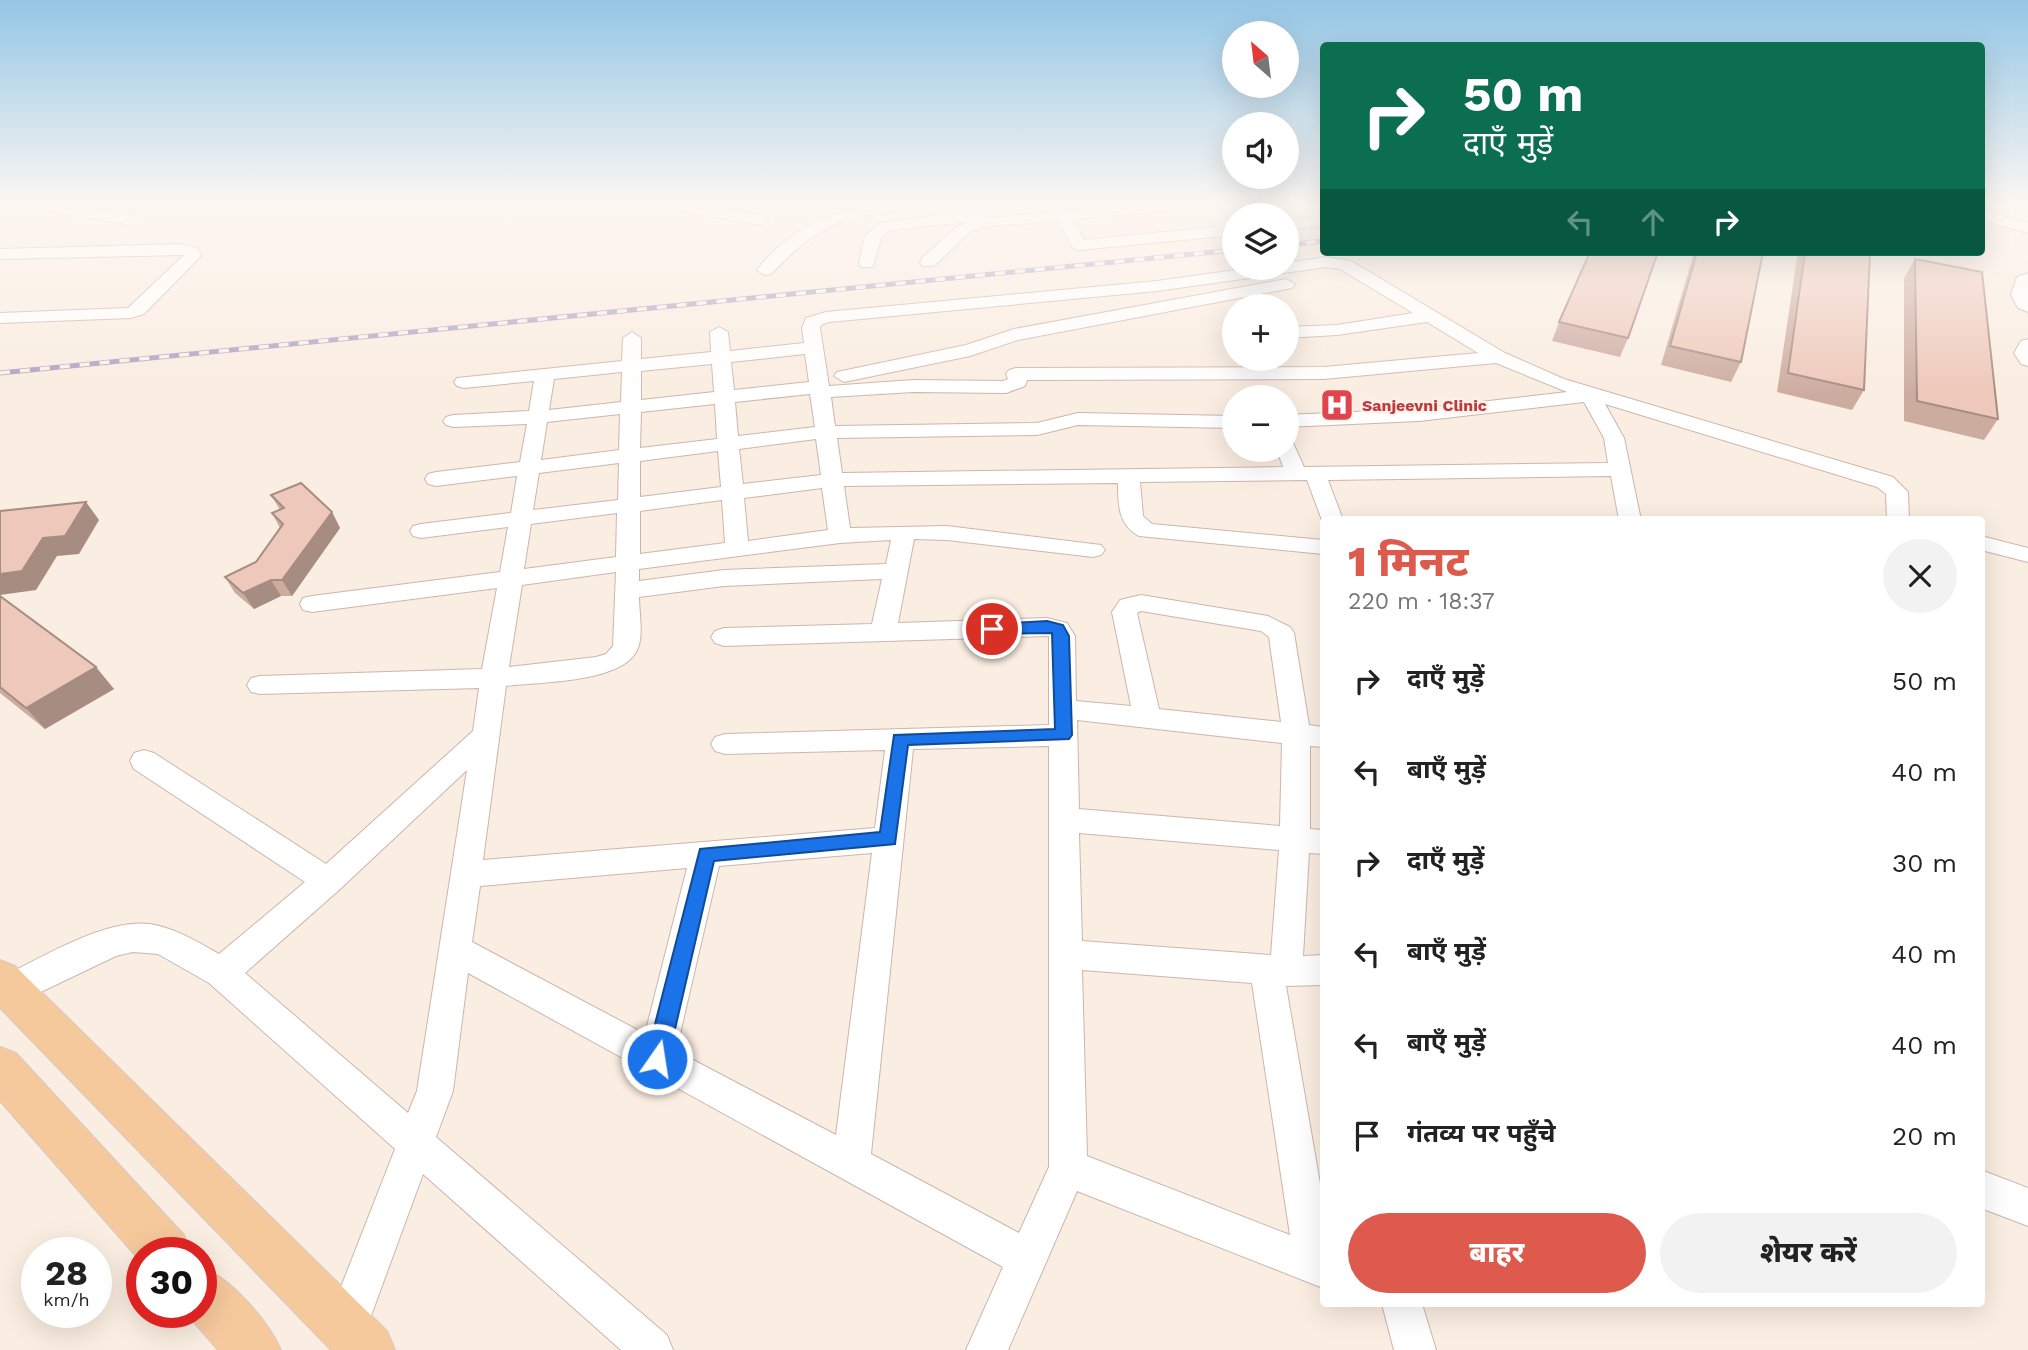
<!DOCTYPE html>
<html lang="hi">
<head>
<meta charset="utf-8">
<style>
  body { margin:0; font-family:"Work Sans","Noto Sans Devanagari",sans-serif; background:#f2f2f2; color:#222; height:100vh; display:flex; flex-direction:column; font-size:26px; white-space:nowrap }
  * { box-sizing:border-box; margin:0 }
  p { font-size:23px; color:#767676 }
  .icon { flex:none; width:38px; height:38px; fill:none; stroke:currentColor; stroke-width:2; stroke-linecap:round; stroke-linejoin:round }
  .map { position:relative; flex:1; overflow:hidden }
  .details { position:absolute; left:1320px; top:516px; width:665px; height:791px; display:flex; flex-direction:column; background:#fff; border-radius:7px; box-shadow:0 7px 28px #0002 }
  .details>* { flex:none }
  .hud { position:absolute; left:1320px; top:42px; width:665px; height:214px; border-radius:7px; box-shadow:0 7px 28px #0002; background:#0b6e4f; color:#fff; overflow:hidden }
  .needle { width:46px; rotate:332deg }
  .buttons { position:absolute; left:1222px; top:21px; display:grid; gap:14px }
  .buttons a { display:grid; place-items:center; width:77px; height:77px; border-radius:50%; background:#fff; box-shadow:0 7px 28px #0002; font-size:35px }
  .speed { position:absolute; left:21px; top:1237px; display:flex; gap:14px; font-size:35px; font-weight:700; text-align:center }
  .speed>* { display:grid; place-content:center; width:91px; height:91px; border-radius:50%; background:#fff; box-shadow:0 7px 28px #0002; line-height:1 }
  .speed small { font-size:18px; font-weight:400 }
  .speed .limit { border:10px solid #d22; background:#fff; color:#111 }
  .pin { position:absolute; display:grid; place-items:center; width:60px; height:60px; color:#fff; margin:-30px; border:4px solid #fff; border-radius:50%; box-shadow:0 2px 7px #0007 }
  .me { position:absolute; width:77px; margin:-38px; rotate:13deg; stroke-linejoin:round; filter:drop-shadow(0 0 5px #0008) }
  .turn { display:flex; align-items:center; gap:24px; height:147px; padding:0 28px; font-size:32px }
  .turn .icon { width:91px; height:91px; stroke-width:2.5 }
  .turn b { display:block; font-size:49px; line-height:60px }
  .lanes { display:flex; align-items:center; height:66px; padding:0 28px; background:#0003; justify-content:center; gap:35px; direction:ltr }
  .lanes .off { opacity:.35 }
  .round { display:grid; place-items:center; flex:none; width:74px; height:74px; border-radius:37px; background:#f2f2f2 }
  .overview { display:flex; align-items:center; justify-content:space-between; height:119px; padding:0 28px }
  h1 { font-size:42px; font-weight:800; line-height:52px; color:#dd5a4d }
  .button { display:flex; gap:14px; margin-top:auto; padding:14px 28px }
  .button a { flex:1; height:80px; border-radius:42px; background:#dd5a4d; color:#fff; font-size:28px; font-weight:800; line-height:80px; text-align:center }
  .button a+a { background:#f2f2f2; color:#222 }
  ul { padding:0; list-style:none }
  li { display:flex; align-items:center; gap:21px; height:91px; padding:0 28px }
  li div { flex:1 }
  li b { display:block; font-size:26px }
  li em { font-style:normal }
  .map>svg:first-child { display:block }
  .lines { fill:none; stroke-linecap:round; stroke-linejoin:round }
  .minor-casing { stroke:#ccb6ac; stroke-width:2 }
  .major-casing { stroke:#d4cbc9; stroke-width:2 }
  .minor { fill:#fff; fill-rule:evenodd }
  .major { fill:#f6c99d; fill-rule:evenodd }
  .rail-casing { stroke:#aea1c2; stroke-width:5 }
  .rail { stroke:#fef1e6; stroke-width:3.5; stroke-dasharray:10; stroke-linecap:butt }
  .wall { fill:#cdaca0 }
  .shaded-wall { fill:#a78c82 }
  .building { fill:#eec8ba; stroke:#a78c82; stroke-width:2 }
  .route { fill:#1a73e8; stroke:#114b97; stroke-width:2 }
  .labels { text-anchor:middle; stroke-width:5; stroke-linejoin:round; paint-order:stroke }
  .far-health-label { font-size:16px; font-weight:bold; fill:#be3a42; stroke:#fef1e6; text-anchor:start }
</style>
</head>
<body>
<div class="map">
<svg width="2028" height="1350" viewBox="0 0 2028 1350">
  <rect width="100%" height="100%" fill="#faede1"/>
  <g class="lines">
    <defs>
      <path id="minor" d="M 38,205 L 73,205 L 131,215 L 139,220 L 131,225 L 46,210 Z
        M 667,205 L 703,205 L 761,215 L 769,220 L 761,225 L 675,210 Z
        M 869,205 L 910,205 L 907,208 C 891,212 874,213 858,217 C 822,225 796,248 771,274 L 765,275 L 757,270 C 784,234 825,213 869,205 Z
        M 967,205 L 983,205 L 986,218 L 1053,212 L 1049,205 L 1065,205 L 1068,210 L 1123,205 L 1184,205 L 1176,210 L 1073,219 L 1084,240 L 1216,227 L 1198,205 L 1214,205 L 1234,225 L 1234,235 L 1079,250 L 1073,248 L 1058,221 L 983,227 L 970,232 L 934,266 L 922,266 L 920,262 L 922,258 L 958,226 L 969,222 L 890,230 L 881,238 L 873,267 L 861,267 L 859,263 L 865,236 L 880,223 L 969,212 Z
        M 1981,210 L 2028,223 L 2028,233 L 1981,220 Z
        M 1323,216 L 1323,226 L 1286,230 L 1286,220 Z
        M 180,244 L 197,248 L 201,256 L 144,314 L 131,318 L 0,323 L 0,313 L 128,308 L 184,255 L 0,259 L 0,249 Z
        M 1326,257 L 1351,261 L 1505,353 L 1564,379 L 1893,477 L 1908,492 L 1909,520 L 1887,520 L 1886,494 L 1877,487 L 1605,404 L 1624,438 L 1641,520 L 1619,520 L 1611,476 L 1328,480 L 1343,520 L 1323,520 L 1323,523 L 1307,480 L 1140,482 L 1143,516 L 1152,524 L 1323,540 L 1323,554 L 1139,536 C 1118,525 1118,504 1118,483 L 844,486 L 850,528 L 947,526 L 1101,545 L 1105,550 L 1101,555 L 1093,557 L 947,540 L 914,539 L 898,623 L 1047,618 L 1067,623 L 1075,636 L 1076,701 L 1131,706 L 1112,612 L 1120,600 L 1141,595 L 1268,616 L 1290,627 L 1294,633 L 1309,725 L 1323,727 L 1323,747 L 1310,746 L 1310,829 L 1323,830 L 1323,854 L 1309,853 L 1303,956 L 1323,955 L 1323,985 L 1286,986 L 1323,1201 L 1323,1288 L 1077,1191 L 1008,1350 L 966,1350 L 1003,1267 L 468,973 L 453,1091 L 436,1137 L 667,1335 L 673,1350 L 621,1350 L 423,1174 L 361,1343 L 346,1349 L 331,1343 L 325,1328 L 395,1149 L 209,983 L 158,954 L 133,952 L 116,956 L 22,1001 L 10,1005 L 0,1001 L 0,978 C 39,959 105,918 150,924 C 175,928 198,942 219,954 L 305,882 L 134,769 L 130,761 L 134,753 L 144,750 L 154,753 L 326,864 L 473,731 L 479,688 L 260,694 L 251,692 L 247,685 L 251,678 L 260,676 L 482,669 L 497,588 L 312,612 L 303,610 L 300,604 L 303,598 L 312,596 L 500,572 L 508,527 L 421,538 L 413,536 L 410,531 L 413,526 L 421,524 L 511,513 L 517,476 L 436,486 L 428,484 L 425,479 L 428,474 L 436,472 L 520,462 L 527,424 L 453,427 L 446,425 L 443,421 L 446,417 L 453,415 L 529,411 L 534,381 L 464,388 L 457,386 L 454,382 L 457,378 L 622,361 L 623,338 L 632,332 L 641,338 L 641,359 L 711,352 L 710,332 L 719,327 L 728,332 L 730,351 L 804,343 L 802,328 L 806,318 L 826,312 L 1157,281 L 1250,268 L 1286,268 L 1286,263 ZM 1326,267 L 1340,269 L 1413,313 L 1337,325 L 1286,327 L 1286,338 L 1337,335 L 1427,322 L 1478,353 L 1324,367 L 1016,368 L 1009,370 L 1006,374 L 1008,379 L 1003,381 L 913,380 L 829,386 L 820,328 L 821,325 L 829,322 L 1157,291 ZM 805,354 L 809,382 L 734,390 L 731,362 ZM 1496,363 L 1567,392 L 1419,409 L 1286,415 L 1286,427 L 1419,421 L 1584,402 L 1604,438 L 1608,463 L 1304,467 L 1293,443 L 1286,441 L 1286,450 L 1277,450 L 1283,467 L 842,473 L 837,438 L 1037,435 L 1078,425 L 1234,428 L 1234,416 L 1078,413 L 1037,423 L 835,426 L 831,397 L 913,392 L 1006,393 L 1025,386 L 1027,380 L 1324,379 ZM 712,364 L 714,392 L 641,400 L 641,371 ZM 622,372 L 621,402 L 549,410 L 554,379 ZM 810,394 L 815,427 L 738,436 L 735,402 ZM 715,404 L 717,439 L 640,448 L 641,412 ZM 620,414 L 619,450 L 541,460 L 547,422 ZM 816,439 L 821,475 L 743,484 L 739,449 ZM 718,451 L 721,487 L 640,497 L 640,461 ZM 619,463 L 618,500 L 533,510 L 539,473 ZM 822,488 L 828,530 L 748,541 L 744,498 ZM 722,500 L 725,543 L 640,554 L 640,511 ZM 617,513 L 616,557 L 524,569 L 531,524 ZM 891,540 L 886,564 L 724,570 L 639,581 L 639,569 L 840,543 ZM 616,572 L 613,646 L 606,654 L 596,657 L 509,667 L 522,585 ZM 882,579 L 872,624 L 724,628 L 715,631 L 711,637 L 715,643 L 724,646 L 1049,636 L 1049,725 L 725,734 L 715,737 L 711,744 L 715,751 L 725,754 L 885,750 L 875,828 L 483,860 L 506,686 C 538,682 622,683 637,650 C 644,637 639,612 639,597 L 724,586 ZM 1141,611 L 1261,631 L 1269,637 L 1281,722 L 1159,709 L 1137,613 ZM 1077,720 L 1282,743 L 1280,826 L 1079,809 ZM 1049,746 L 1049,1167 L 1019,1233 L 871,1154 L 913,749 ZM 467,770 L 417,1091 L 408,1113 L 245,973 L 339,890 ZM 1079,833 L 1279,850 L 1271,955 L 1082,941 ZM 872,853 L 836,1135 L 676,1051 L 719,866 ZM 687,868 L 645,1034 L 472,942 L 480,886 ZM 1082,970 L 1252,983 L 1290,1235 L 1087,1156 Z
        M 2028,273 L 2028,312 L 2018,308 L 2011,295 L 2017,277 Z
        M 1286,279 L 1295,284 L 1292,288 L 1018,340 L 970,356 L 844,382 L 834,376 L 837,372 L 966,345 L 1014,329 Z
        M 2028,339 L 2028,366 L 2021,364 L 2014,353 L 2021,341 Z
        M 1981,536 L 2028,548 L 2028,562 L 1981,550 Z
        M 1981,1170 L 2028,1188 L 2028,1226 L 1981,1208 Z
        M 1382,1304 L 1422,1304 L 1436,1350 L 1394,1350 Z"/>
      <path id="major" d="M 0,960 L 15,966 L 387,1331 L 395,1350 L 331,1350 L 0,1008 Z
        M 0,1047 L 16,1053 L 184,1235 L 191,1253 L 142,1253 L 142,1263 L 0,1101 Z
        M 201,1266 C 231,1279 268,1320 281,1350 L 218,1350 L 185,1312 L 201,1312 Z"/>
    </defs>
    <use href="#minor" class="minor-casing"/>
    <use href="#major" class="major-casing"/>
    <use href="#minor" class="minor"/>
    <use href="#major" class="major"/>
    <defs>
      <path id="rail" d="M 1286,245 L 1323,241
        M 0,373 L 1234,250"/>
    </defs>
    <use href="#rail" class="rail-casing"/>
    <use href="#rail" class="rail"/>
  </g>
  <path class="wall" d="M 1694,252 L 1763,252 L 1741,362 L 1731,382 L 1661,365 Z
    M 1800,252 L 1870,252 L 1864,390 L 1852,410 L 1777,392 L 1797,258 Z
    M 1915,259 L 1998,419 L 1984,440 L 1904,421 L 1904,278 Z
    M 1559,322 L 1628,338 L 1620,357 L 1552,341 Z
    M 271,495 L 332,512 L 340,528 L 292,596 L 281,596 L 254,609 L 235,593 L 225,577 L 256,562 L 280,528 L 272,513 L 280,510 Z
    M 0,596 L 114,689 L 45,729 L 0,693 Z"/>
  <path class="shaded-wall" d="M 86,502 L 99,520 L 79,554 L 57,556 L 36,590 L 0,595 L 0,574 Z
    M 332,512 L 340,528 L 292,596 L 282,580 Z
    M 271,580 L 281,596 L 254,609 L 243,593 Z
    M 96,667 L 114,689 L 45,729 L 26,708 Z"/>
  <path class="building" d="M 1590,252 L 1658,252 L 1628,338 L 1559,322 Z
    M 1697,252 L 1763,252 L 1741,362 L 1670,346 Z
    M 1805,252 L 1870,252 L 1864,390 L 1788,373 Z
    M 1915,259 L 1982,272 L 1998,419 L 1917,401 Z
    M 301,483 L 332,512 L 282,580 L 271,580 L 243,593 L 225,577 L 256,562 L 283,524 L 272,513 L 284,508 L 271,495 Z
    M 86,502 L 65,536 L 43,538 L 22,571 L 0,574 L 0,511 Z
    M 0,596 L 96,667 L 26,708 L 0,687 Z"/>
  <linearGradient id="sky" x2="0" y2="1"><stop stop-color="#94c6e6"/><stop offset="0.52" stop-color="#fdf7f2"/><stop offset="1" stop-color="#fdf7f2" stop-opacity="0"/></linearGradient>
  <rect width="2028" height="394" fill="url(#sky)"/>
  <path class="route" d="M 1047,621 L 1063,625 L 1069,636 L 1072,735 L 1069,739 L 908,745 L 895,844 L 714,861 L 668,1059 L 665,1066 L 657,1069 L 650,1066 L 646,1059 L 700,849 L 880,832 L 894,735 L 1055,729 L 1052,633 L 992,634 L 985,629 L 992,624 Z"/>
  <defs>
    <symbol id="hospital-square" viewBox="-11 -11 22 22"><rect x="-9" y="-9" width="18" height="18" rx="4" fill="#e0444e" stroke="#fef1e6"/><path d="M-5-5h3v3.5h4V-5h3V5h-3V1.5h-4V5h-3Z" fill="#fff"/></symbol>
  </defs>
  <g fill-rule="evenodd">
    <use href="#hospital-square" x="1318" y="386" width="38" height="38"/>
  </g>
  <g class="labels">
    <g class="far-health-label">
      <text x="1362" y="411">Sanjeevni Clinic</text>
    </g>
  </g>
</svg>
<div class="buttons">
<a><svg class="needle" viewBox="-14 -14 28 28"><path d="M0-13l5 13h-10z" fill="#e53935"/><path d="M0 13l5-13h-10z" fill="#767676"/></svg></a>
<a><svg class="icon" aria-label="sound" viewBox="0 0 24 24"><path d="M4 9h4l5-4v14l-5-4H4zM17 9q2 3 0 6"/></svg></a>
<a><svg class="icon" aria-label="layers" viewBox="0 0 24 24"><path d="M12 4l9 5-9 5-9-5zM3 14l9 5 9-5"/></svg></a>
<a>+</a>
<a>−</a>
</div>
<div class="speed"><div>28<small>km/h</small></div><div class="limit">30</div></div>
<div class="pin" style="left:992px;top:629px;background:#d93025"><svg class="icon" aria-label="arrive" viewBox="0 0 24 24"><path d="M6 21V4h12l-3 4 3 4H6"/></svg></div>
<svg class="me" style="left:657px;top:1059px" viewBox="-20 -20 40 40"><circle r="17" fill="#1a73e8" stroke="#fff" stroke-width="3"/><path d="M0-11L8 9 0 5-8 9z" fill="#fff"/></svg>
<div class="hud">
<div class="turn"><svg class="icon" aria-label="right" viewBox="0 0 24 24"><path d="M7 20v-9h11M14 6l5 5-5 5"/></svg><div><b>50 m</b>दाएँ मुड़ें</div></div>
<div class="lanes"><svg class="icon off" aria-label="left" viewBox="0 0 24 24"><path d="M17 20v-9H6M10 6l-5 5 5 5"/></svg><svg class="icon off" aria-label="ahead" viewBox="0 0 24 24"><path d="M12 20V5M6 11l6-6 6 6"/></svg><svg class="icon" aria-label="right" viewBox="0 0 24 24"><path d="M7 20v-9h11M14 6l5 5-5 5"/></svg></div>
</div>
<section class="details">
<div class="overview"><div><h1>1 मिनट</h1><p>220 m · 18:37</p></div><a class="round"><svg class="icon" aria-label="close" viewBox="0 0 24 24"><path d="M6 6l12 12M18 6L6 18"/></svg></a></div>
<ul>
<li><svg class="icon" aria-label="right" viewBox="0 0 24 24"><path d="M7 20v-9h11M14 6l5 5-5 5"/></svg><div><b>दाएँ मुड़ें</b></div><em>50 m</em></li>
<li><svg class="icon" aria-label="left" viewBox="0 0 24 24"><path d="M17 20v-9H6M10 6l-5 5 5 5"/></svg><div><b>बाएँ मुड़ें</b></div><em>40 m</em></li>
<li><svg class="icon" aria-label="right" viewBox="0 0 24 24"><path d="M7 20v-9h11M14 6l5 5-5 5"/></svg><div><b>दाएँ मुड़ें</b></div><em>30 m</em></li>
<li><svg class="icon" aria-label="left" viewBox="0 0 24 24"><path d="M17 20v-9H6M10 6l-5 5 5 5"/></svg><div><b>बाएँ मुड़ें</b></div><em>40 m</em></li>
<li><svg class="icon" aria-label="left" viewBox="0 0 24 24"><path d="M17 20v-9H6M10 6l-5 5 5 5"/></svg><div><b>बाएँ मुड़ें</b></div><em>40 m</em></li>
<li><svg class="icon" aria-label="arrive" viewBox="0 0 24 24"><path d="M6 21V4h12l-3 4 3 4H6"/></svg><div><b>गंतव्य पर पहुँचे</b></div><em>20 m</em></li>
</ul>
<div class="button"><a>बाहर</a><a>शेयर करें</a></div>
</section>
</div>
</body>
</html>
